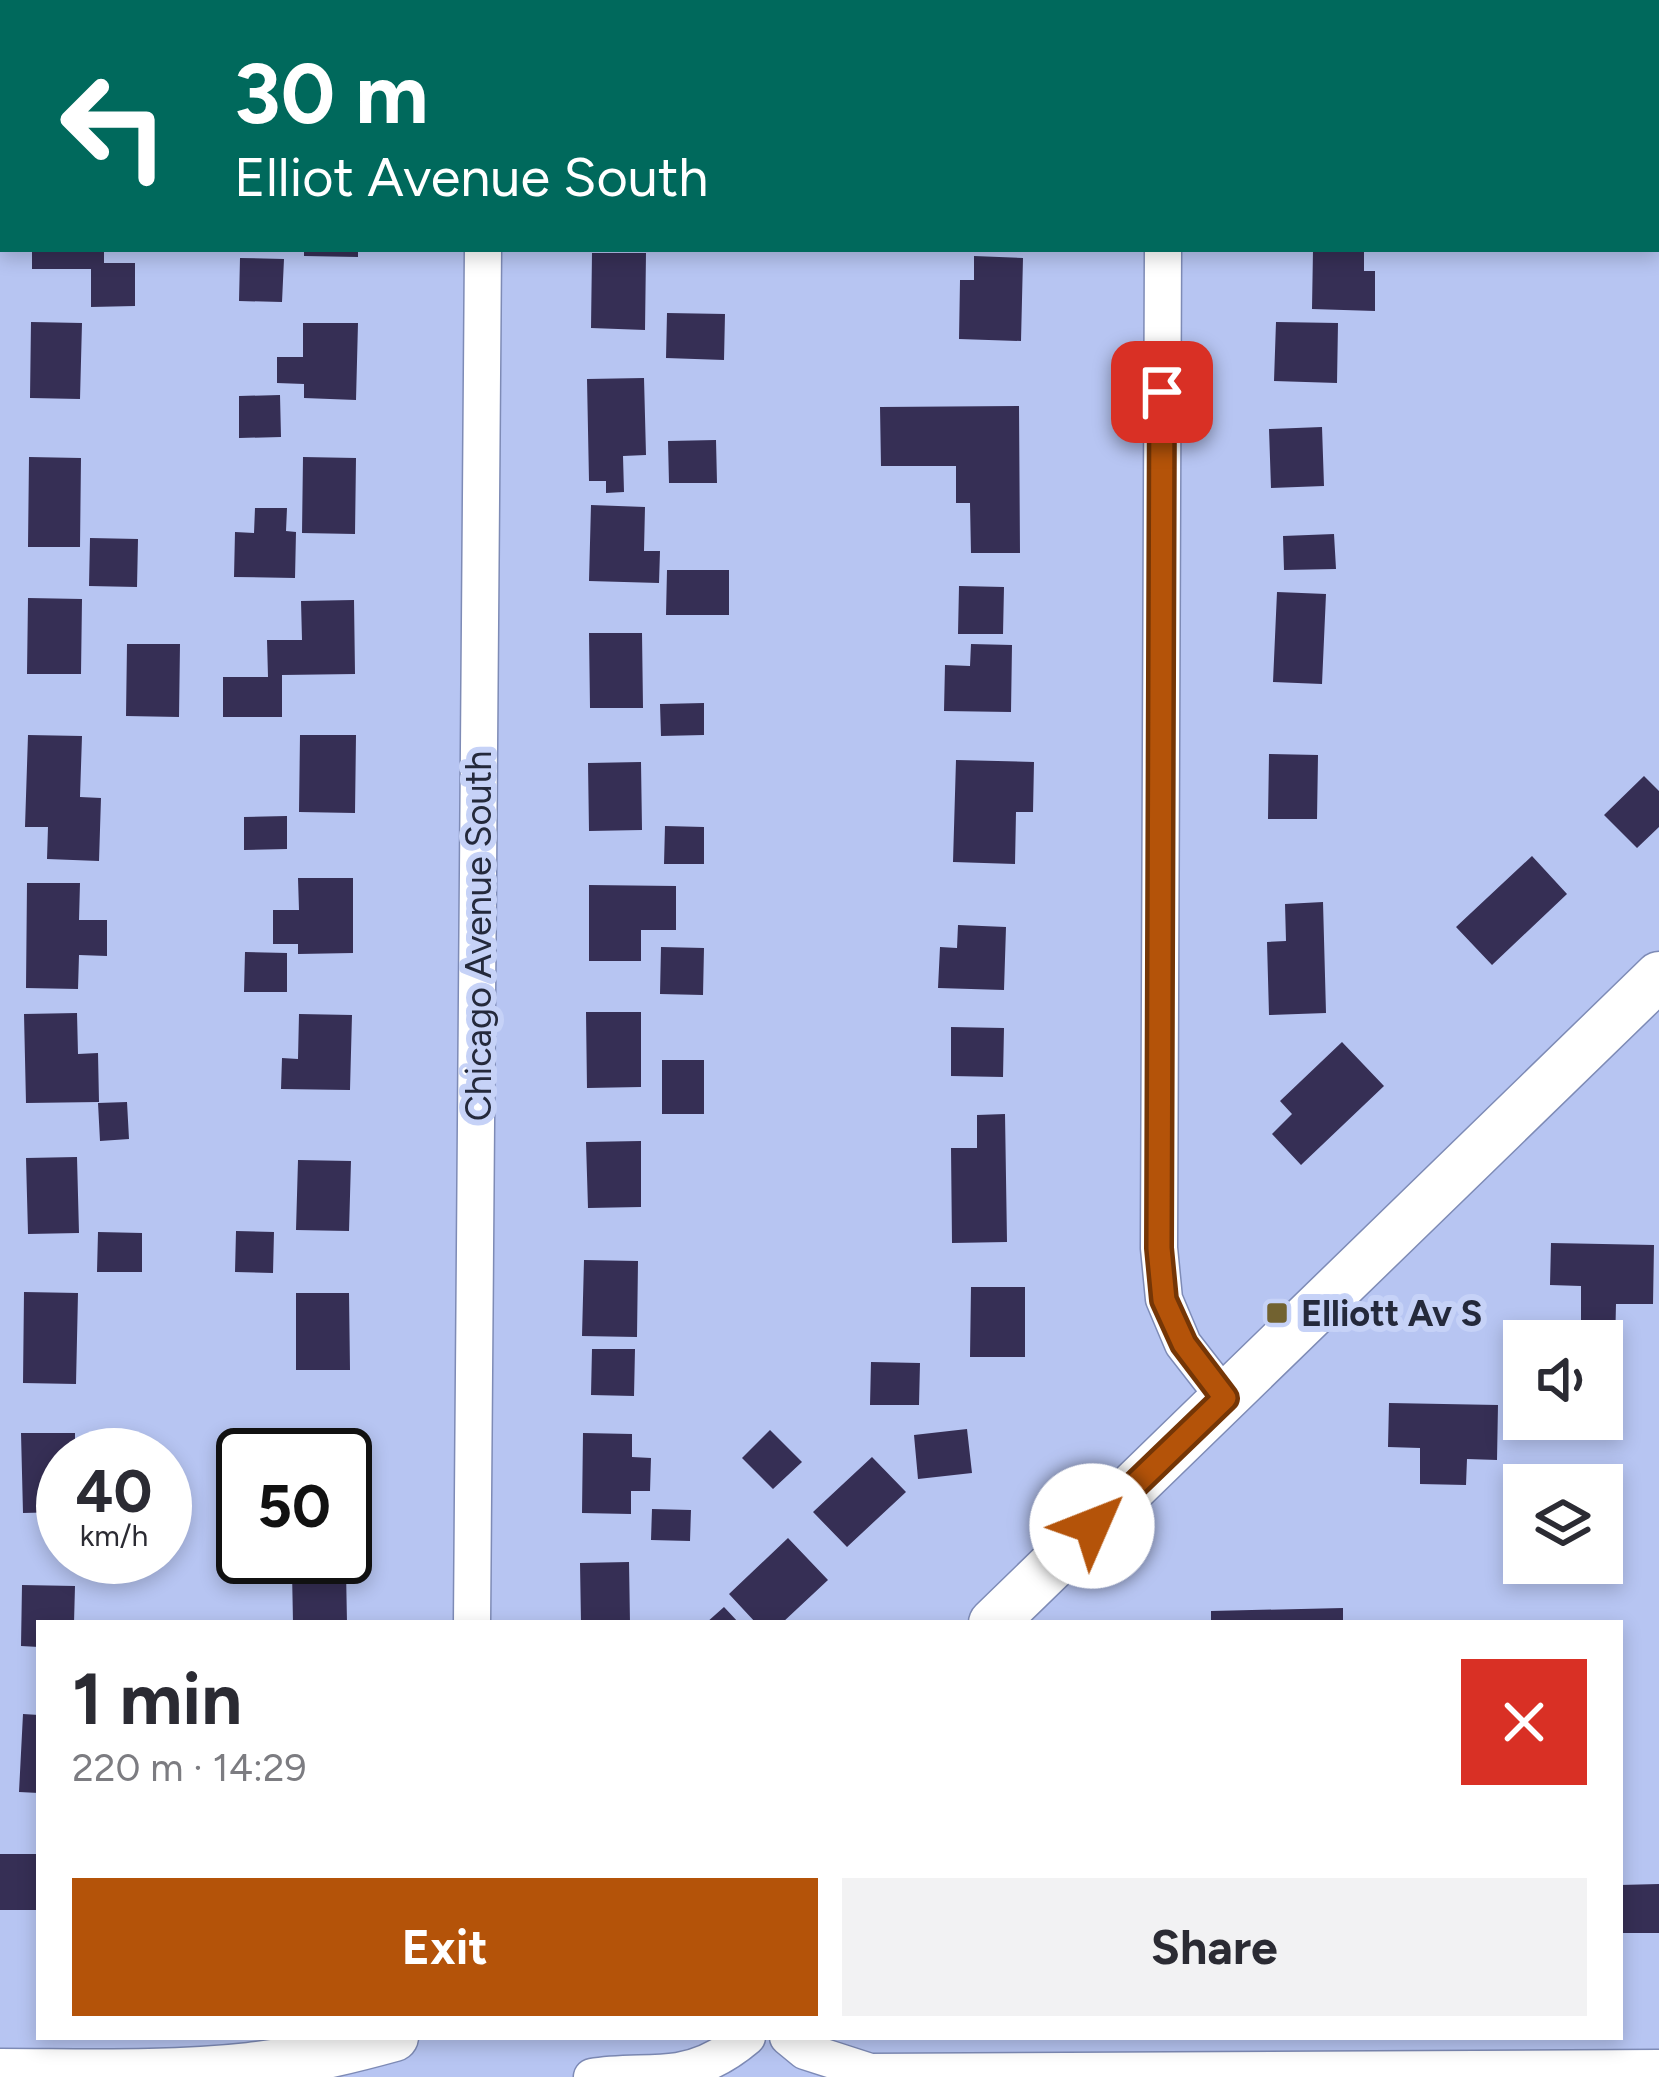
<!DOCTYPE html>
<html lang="en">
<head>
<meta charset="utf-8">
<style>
  body { margin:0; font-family:Figtree,sans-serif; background:#f2f2f3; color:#2b2b33; height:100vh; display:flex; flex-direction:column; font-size:45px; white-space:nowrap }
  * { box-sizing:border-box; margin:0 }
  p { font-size:39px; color:#7c7c81 }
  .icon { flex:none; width:66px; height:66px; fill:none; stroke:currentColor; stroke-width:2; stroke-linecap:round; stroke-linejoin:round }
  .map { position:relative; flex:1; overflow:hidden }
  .details { position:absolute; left:36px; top:1620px; width:1587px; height:420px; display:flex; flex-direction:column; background:#fff; border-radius:0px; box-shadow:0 6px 18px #0003 }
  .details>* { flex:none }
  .top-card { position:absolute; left:0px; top:0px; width:1659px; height:252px; box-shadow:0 6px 18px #0003; background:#00695c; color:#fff; overflow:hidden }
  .fabs { position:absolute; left:1503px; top:1320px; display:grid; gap:24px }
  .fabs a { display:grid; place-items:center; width:120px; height:120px; border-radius:0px; background:#fff; box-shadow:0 6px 18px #0003; font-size:60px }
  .speed { position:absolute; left:36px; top:1428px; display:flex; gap:24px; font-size:60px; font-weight:700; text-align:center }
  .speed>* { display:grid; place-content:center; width:156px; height:156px; border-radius:50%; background:#fff; box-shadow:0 6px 18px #0003; line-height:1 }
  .speed small { font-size:30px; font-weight:400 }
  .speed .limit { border:6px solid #111; border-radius:18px; background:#fff; color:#111 }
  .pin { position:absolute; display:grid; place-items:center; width:102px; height:102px; color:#fff; margin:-51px; border-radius:24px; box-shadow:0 6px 18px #0006 }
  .me { position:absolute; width:132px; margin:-66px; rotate:46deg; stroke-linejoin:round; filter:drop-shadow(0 0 9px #0008) }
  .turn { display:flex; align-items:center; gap:42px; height:252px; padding:0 36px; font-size:54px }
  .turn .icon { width:156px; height:156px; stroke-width:2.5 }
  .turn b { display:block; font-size:84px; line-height:102px }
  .round { display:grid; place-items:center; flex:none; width:126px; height:126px; border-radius:0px; background:#f2f2f3 }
  .summary { display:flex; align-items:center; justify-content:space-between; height:204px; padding:0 36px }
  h1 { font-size:72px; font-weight:700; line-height:90px }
  .action { display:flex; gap:24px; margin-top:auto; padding:24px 36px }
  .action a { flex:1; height:138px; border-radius:0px; background:#b45309; color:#fff; font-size:48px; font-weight:700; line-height:138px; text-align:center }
  .action a+a { background:#f2f2f3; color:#2b2b33 }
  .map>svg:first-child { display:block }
  .building { fill:#362f55 }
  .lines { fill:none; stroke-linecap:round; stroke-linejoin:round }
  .minor-casing { stroke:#7e8bb6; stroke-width:39 }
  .major-casing { stroke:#7e8bb6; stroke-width:51 }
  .minor { stroke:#fff; stroke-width:36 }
  .major { stroke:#fff; stroke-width:48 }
  .route-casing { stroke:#753606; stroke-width:30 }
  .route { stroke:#b45309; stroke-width:21 }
  .poi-dot { fill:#726230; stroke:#c6d2f7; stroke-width:4.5 }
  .labels { text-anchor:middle; stroke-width:12; stroke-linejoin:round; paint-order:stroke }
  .street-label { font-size:36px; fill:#24293b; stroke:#c6d2f7 }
  .poi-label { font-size:36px; font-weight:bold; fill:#24293b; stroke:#c6d2f7; text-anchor:start }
</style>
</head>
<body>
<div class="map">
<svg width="1659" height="2077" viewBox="0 0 1659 2077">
  <rect width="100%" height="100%" fill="#b7c5f2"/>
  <path class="building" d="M 32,249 L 104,249 L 104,263 L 135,263 L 135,306 L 91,307 L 91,269 L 32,269 Z
    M 304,249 L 358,249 L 358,257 L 304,256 Z
    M 1313,250 L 1364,251 L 1364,271 L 1375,271 L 1375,311 L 1312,309 Z
    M 592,253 L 646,253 L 645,330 L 591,328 Z
    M 974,256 L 1023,258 L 1021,341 L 959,339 L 960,280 L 974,280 Z
    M 240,258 L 284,259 L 282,302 L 239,301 Z
    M 667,313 L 725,314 L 724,360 L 666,358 Z
    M 31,322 L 82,323 L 80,399 L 30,398 Z
    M 1276,322 L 1338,323 L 1337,383 L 1274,381 Z
    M 303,323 L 358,323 L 356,400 L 304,398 L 304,384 L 277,383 L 277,357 L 303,357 Z
    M 644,378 L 646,455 L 623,456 L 624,492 L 606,493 L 606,481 L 589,481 L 587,379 Z
    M 280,395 L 281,437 L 239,438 L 239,396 Z
    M 1019,406 L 1020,553 L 971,553 L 970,503 L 956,503 L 956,466 L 881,466 L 880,407 Z
    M 1322,427 L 1324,486 L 1271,488 L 1269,429 Z
    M 716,440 L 717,483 L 669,483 L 668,441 Z
    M 29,457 L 81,458 L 80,547 L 28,547 Z
    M 303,457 L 356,458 L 355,534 L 302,533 Z
    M 591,505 L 645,507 L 644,551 L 660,551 L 659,583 L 589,581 Z
    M 255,508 L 287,508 L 286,531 L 296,532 L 295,578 L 234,577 L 235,532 L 254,533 Z
    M 1334,534 L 1336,569 L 1284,570 L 1283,536 Z
    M 90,538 L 138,539 L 137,587 L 89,586 Z
    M 667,570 L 729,570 L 729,615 L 666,615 Z
    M 959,586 L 1004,587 L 1003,634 L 958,634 Z
    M 1277,592 L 1326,594 L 1322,684 L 1273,682 Z
    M 28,598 L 82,599 L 81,674 L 27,674 Z
    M 354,600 L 355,674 L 282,675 L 282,717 L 223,717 L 223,677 L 268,677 L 267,640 L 302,640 L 301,601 Z
    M 589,633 L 642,633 L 643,708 L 590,708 Z
    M 127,644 L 180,644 L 179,717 L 126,716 Z
    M 971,644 L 1012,645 L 1011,712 L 944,711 L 945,665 L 970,666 Z
    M 704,703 L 704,735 L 661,736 L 660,704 Z
    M 28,735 L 82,736 L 80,797 L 101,798 L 99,861 L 47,859 L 48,827 L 25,827 Z
    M 300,735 L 356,735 L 355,813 L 299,812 Z
    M 1269,754 L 1318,755 L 1317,819 L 1268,819 Z
    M 956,760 L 1034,762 L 1033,812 L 1016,812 L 1015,864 L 953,862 Z
    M 641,762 L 642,830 L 589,831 L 588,763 Z
    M 1644,776 L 1659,791 L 1659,827 L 1637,848 L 1604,815 Z
    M 287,816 L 287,849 L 244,850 L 244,817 Z
    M 665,826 L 704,827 L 704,864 L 664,864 Z
    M 1532,856 L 1567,894 L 1492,965 L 1456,927 Z
    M 298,878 L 353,878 L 353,953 L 298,954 L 298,944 L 273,944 L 273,910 L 299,910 Z
    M 27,883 L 80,883 L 79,920 L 107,920 L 107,956 L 79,955 L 78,989 L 26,988 Z
    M 589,885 L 676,886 L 676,930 L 641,930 L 641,961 L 589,961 Z
    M 1323,902 L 1326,1013 L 1269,1015 L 1267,942 L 1286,941 L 1285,904 Z
    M 958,925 L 1006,927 L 1004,990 L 938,988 L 940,947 L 957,948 Z
    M 661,947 L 704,948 L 703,995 L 660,994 Z
    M 245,952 L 287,953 L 287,992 L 244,992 Z
    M 586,1012 L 641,1012 L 641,1087 L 587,1088 Z
    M 77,1013 L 78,1054 L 98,1053 L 99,1102 L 26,1103 L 24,1014 Z
    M 299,1014 L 352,1015 L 350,1090 L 281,1089 L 282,1058 L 298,1059 Z
    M 951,1027 L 1004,1028 L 1003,1077 L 951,1076 Z
    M 1342,1042 L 1384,1086 L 1301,1165 L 1272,1134 L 1292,1114 L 1280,1101 Z
    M 662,1060 L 704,1060 L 704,1114 L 662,1114 Z
    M 127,1102 L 129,1139 L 100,1141 L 98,1103 Z
    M 1005,1114 L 1007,1242 L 952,1243 L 951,1148 L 977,1148 L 977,1115 Z
    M 641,1141 L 641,1207 L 588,1208 L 586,1142 Z
    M 77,1157 L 79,1233 L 28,1234 L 26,1158 Z
    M 298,1160 L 351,1161 L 349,1231 L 296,1230 Z
    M 236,1231 L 274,1232 L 273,1273 L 235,1272 Z
    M 98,1232 L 142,1233 L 142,1272 L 97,1272 Z
    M 1551,1243 L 1654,1245 L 1653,1304 L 1616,1304 L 1615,1346 L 1602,1345 L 1602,1341 L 1581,1341 L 1581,1286 L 1550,1285 Z
    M 584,1260 L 638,1261 L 637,1337 L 582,1336 Z
    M 971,1287 L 1025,1287 L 1025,1357 L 970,1357 Z
    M 24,1292 L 78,1293 L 76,1384 L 23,1383 Z
    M 296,1293 L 349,1293 L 350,1370 L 296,1370 Z
    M 592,1349 L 635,1349 L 634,1396 L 591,1395 Z
    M 871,1362 L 920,1363 L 919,1405 L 870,1405 Z
    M 1389,1403 L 1498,1405 L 1497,1460 L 1467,1459 L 1466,1485 L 1420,1484 L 1420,1448 L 1388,1447 Z
    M 967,1429 L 972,1473 L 918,1479 L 914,1435 Z
    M 770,1430 L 802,1462 L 773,1489 L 742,1458 Z
    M 21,1433 L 75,1433 L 75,1455 L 63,1455 L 63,1512 L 23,1513 Z
    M 295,1433 L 348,1434 L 348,1455 L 295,1455 Z
    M 583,1433 L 632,1434 L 632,1457 L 651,1458 L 650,1491 L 631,1491 L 631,1514 L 582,1513 Z
    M 872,1457 L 906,1492 L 847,1547 L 813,1512 Z
    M 652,1509 L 691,1510 L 690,1541 L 651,1540 Z
    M 231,1512 L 243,1512 L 243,1542 L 232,1542 Z
    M 788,1538 L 828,1580 L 782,1623 L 756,1623 L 729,1594 Z
    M 629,1562 L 630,1623 L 581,1623 L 580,1563 Z
    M 346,1570 L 347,1623 L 293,1623 L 292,1571 Z
    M 22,1585 L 75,1586 L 74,1623 L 39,1623 L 39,1647 L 21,1646 Z
    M 724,1607 L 739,1623 L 706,1623 Z
    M 1343,1608 L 1343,1623 L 1211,1623 L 1211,1611 Z
    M 23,1714 L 39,1715 L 39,1793 L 19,1792 Z
    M 0,1854 L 39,1854 L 39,1910 L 0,1910 Z
    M 1659,1884 L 1659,1933 L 1620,1933 L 1620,1885 Z"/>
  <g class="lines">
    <defs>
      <path id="minor" d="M 485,3 L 485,0
        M 1164,3 L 1164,0
        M 1163,249 L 1159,1248 L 1164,1299 L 1183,1344 L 1225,1398
        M 472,1623 L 483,249
        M 788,2037 L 805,2051 L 870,2072 L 1659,2068
        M 592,2077 C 621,2072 651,2075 678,2071 C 704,2067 728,2053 747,2037"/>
      <path id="major" d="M 993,1623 L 1659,976
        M 0,2073 C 83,2073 166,2076 249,2067 C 298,2062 347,2050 394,2037"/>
    </defs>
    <use href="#minor" class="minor-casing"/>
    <use href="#major" class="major-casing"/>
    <use href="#minor" class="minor"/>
    <use href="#major" class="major"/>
  </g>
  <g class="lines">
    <defs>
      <path id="route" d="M 1092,1526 L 1225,1398 L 1184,1344 L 1164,1300 L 1159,1248 L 1162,392"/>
    </defs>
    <use href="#route" class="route-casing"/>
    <use href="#route" class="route"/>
  </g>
  <rect class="poi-dot" x="1265" y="1301" width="24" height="24" rx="6"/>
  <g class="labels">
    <g class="street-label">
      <text transform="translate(478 936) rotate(-90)" y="13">Chicago Avenue South</text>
    </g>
    <g class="poi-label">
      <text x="1301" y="1326">Elliott Av S</text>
    </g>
  </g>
</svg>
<div class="fabs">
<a><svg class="icon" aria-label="sound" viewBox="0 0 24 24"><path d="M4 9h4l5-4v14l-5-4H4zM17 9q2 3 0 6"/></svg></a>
<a><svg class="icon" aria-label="layers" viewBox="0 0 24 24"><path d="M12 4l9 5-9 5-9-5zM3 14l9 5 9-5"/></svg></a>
</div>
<div class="speed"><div>40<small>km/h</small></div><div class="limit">50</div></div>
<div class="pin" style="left:1162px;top:392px;background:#d93025"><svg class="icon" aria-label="arrive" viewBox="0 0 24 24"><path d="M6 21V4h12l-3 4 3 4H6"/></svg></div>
<svg class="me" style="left:1092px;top:1526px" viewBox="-20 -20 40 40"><circle r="19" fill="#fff"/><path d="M0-13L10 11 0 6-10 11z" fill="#b45309"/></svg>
<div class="top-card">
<div class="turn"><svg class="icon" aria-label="left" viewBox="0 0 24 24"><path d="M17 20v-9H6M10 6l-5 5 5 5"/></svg><div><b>30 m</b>Elliot Avenue South</div></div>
</div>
<section class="details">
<div class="summary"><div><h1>1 min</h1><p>220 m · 14:29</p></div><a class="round" style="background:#d93025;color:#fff"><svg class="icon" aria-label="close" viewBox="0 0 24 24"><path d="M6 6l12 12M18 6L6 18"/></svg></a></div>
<div class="action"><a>Exit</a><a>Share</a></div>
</section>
</div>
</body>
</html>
